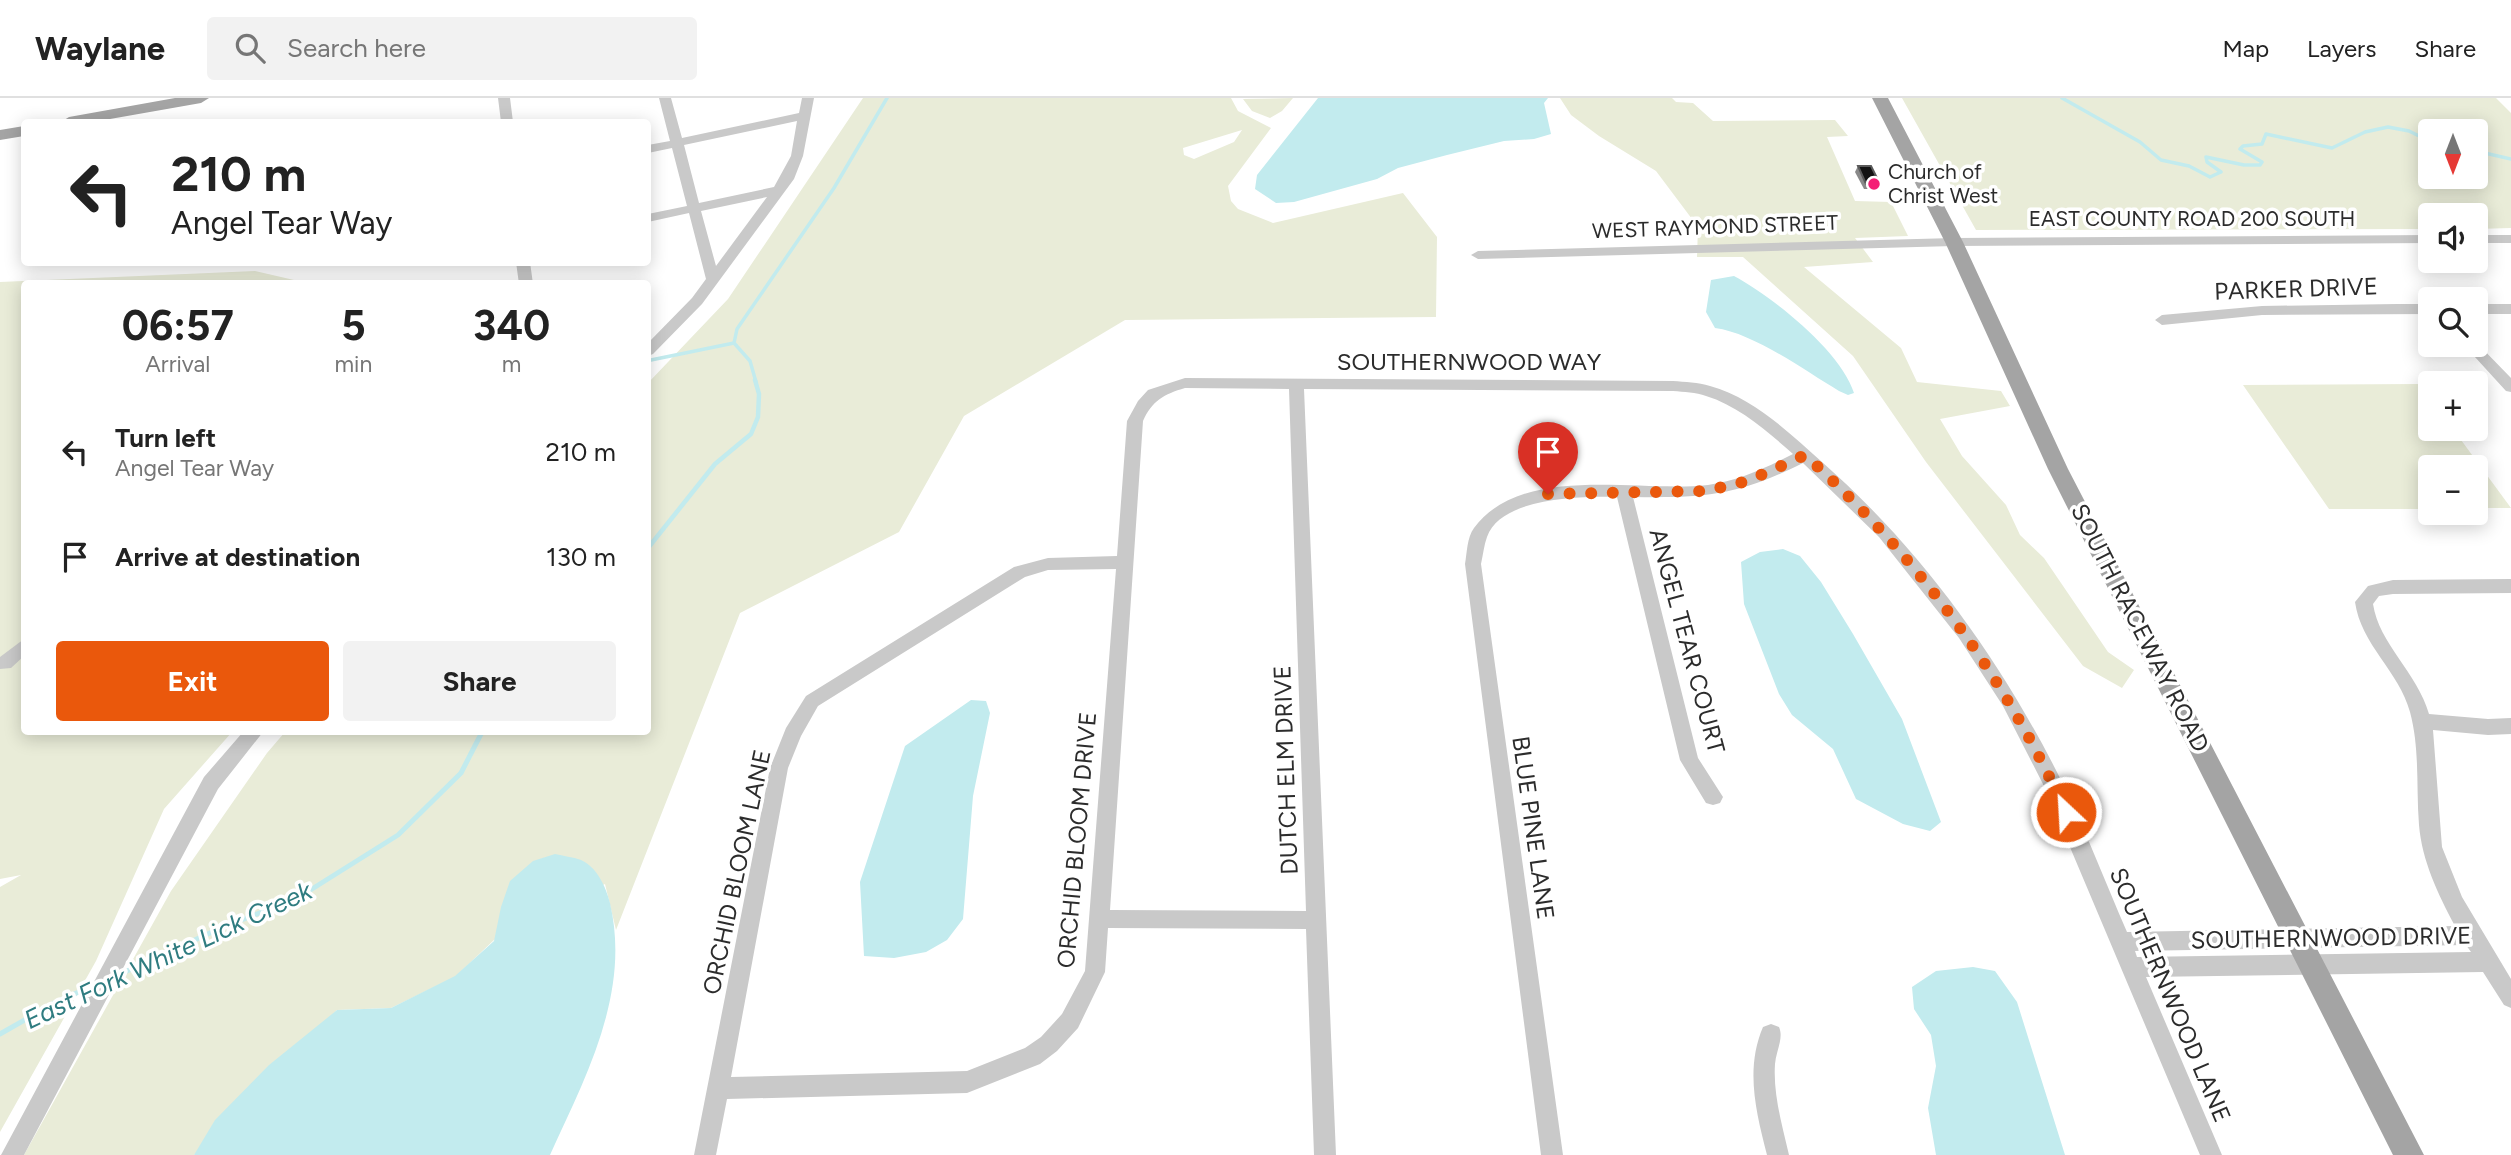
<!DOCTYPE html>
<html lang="en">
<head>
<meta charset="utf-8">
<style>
  body { margin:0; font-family:Figtree,sans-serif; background:#f2f2f2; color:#222; height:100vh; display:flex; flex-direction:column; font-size:26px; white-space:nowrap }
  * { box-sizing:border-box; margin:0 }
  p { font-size:23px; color:#767676 }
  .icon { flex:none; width:38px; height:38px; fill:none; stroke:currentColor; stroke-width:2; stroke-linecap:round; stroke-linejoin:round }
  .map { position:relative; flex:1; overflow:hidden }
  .sheet { position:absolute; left:21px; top:182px; width:630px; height:455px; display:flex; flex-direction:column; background:#fff; border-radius:7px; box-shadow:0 4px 18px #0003 }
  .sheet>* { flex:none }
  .banner { position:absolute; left:21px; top:21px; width:630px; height:147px; border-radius:7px; box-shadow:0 4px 18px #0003; background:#fff; color:#222; overflow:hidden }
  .needle { width:46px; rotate:180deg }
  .controls { position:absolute; left:2418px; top:21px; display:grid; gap:14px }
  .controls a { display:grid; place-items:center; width:70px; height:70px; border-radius:7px; background:#fff; box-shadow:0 4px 18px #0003; font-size:35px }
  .pin { position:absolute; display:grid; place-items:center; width:60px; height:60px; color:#fff; margin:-72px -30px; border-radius:50% 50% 50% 0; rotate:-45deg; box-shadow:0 0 7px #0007 }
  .pin .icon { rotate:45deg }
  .me { position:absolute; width:77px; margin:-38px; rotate:335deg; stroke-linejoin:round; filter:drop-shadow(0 0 5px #0008) }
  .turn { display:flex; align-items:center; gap:24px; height:147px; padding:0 35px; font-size:32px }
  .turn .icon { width:91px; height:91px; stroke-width:2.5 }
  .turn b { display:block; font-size:49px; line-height:60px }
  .eta { display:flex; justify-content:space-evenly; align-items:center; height:119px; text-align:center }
  .eta b { font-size:42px; font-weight:700; line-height:49px }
  .primary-button { display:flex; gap:14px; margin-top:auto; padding:14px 35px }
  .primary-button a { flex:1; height:80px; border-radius:7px; background:#ea580c; color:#fff; font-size:28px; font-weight:700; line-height:80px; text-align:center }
  .primary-button a+a { background:#f2f2f2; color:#222 }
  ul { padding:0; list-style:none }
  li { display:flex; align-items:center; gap:21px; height:105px; padding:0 35px }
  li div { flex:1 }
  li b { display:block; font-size:26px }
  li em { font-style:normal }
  header { display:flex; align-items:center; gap:42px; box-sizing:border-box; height:98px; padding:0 35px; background:#fff; border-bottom:2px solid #e0e0e0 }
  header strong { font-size:33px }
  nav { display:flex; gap:38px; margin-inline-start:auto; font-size:24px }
  .search { width:490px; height:63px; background:#f2f2f2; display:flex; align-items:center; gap:18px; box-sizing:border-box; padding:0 24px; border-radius:7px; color:#767676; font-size:26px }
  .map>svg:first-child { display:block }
  .green { fill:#e9ecd8; fill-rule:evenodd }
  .water { fill:#c2ebee }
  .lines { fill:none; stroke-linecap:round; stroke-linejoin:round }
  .stream-far2 { stroke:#c2ebee; stroke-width:3.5 }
  .stream-far1 { stroke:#c2ebee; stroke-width:4.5 }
  .stream { stroke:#c2ebee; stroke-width:5 }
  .minor { fill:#c9c9c9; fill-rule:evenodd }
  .major { fill:#a4a4a4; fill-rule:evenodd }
  .wall { fill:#898989 }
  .building { fill:#131313; stroke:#5a5a5a; stroke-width:2 }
  .route { stroke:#ea580c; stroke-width:12; stroke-dasharray:0 21.6 }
  .poi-dot { fill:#f41e75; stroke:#fff; stroke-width:2.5 }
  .labels { text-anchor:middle; stroke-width:7; stroke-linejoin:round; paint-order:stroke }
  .far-poi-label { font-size:21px; fill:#2c2c2c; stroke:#fff; text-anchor:start }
  .far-street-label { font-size:21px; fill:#2c2c2c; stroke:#fff }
  .street-label { font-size:24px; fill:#2c2c2c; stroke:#fff }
  .water-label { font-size:26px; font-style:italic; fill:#2f7c80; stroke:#fff }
</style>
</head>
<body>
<header>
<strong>Waylane</strong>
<div class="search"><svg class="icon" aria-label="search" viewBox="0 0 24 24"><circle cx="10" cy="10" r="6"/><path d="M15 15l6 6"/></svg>Search here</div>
<nav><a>Map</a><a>Layers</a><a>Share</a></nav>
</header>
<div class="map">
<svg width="2511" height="1057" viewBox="0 0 2511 1057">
  <rect width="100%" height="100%" fill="#fff"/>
  <path class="green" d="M 863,0 L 1231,0 L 1238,13 L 1271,30 L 1228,88 L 1231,103 L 1238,111 L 1273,125 L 1403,95 L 1437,139 L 1436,219 L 1125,222 L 964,318 L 899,434 L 740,515 L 616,832 L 605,786 L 494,842 L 455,879 L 391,910 L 337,912 L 194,1057 L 24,1057 L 171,793 L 267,655 L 285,634 L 648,634 L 648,285 L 728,201 ZM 1242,32 L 1234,44 L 1194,61 L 1184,57 L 1183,50 Z
    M 1293,0 L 1282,13 L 1270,20 L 1252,13 L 1243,1 Z
    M 1560,0 L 1672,0 L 1676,4 L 1693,5 L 1713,23 L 1835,22 L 1848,38 L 1827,39 L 1855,103 L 1891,104 L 1908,138 L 1855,140 L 1873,164 L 1804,169 L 1901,250 L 1917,284 L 2001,293 L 2010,308 L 1940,321 L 1962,358 L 2006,407 L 2020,437 L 2044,460 L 2108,554 L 2134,572 L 2122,590 L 2083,568 L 1926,364 L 1853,258 L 1743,159 L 1697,159 L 1698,129 L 1656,73 L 1599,38 L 1571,17 Z
    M 1902,0 L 2496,0 L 2511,15 L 2511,130 L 2476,131 L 2476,117 L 2431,117 L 2431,131 L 1976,132 ZM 2431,33 L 2476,33 L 2476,79 L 2431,79 Z
    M 255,173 L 307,185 L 24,186 L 24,634 L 232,634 L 164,711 L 96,863 L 0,1034 L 0,789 L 21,777 L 0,781 L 0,184 Z
    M 2419,286 L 2431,301 L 2431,331 L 2453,331 L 2511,410 L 2476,410 L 2476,369 L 2431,369 L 2431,411 L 2329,411 L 2243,287 Z"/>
  <path class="water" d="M 1318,0 L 1548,0 L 1544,5 L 1551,36 L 1534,41 L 1504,43 L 1447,57 L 1398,70 L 1377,81 L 1294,104 L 1276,105 L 1255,91 L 1257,77 Z
    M 1734,178 C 1773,199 1841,253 1854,295 L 1848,297 L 1839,293 C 1805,273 1754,235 1715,230 L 1706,214 L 1711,182 Z
    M 1783,451 L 1800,458 L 1821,484 L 1853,536 L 1902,621 L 1941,724 L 1930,733 L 1903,726 L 1856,701 L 1833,651 L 1792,617 L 1779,596 L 1744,506 L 1741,464 L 1760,454 Z
    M 971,602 L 986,603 L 990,615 L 973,698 L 963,821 L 947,842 L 926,854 L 894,860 L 864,858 L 860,784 L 905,648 Z
    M 555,756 C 563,758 573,759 581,762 C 597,769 606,789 610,805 C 631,895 586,978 550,1057 L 194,1057 L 215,1022 L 269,967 L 337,912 L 391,910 L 455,878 L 494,843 L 501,809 L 510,783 L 533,763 Z
    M 1973,869 L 1995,873 L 2017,904 L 2065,1057 L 1936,1057 L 1928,1010 L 1936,968 L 1931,937 L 1914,911 L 1912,889 L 1936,873 Z"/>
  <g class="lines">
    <path class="stream-far2" d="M 2062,0 L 2140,44 L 2161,62 L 2189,68 L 2210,79 L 2221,74 L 2207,64 L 2206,59 L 2244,67 L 2260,67 L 2262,64 L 2240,51 L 2243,48 L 2262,46 L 2266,36 L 2332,50 L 2365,34 L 2388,29 L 2409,33 L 2431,44
      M 2476,53 L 2511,61
      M 651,262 L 734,245
      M 756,284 L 750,263 L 734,245 L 737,231 L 834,90 L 887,0"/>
    <path class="stream-far1" d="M 648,450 L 715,366 L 751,336 L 758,319 L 759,296 L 755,282"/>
    <path class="stream" d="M 116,878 L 223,829 L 296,801 L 398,737 L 461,675 L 482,634
      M 0,936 L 58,903 L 95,887"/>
    <path class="minor" d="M 498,0 L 510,0 L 513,24 L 501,24 Z
      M 659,0 L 671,0 L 682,40 L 799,15 L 802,0 L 814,0 L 803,58 L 794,81 L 702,206 L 653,256 L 648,258 L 648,245 L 692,200 L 706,181 L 689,115 L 648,124 L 648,116 L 687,108 L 672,50 L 648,55 L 648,47 L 670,43 ZM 797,23 L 791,58 L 774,89 L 699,105 L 684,47 ZM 767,99 L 716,168 L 701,113 Z
      M 2431,137 L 2431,145 L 1954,148 L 1478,161 L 1471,157 L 1478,153 L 1954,140 Z
      M 2476,137 L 2511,137 L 2511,145 L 2476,145 Z
      M 516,164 L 530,164 L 533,186 L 519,186 Z
      M 2397,206 L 2431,206 L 2431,216 L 2262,217 L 2162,227 L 2155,222 L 2162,217 L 2262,208 Z
      M 2476,206 L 2511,206 L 2511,216 L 2476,216 Z
      M 2476,244 L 2511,280 L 2511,294 L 2506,293 L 2464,247 L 2476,247 Z
      M 1185,280 L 1673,283 C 1685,284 1698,284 1710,288 C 1754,300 1789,335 1822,364 C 1923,453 2002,564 2062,684 C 2086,733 2105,784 2127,834 L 2455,828 C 2438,796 2422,763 2419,727 C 2416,689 2420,651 2410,614 C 2399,573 2361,547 2355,504 L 2368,488 L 2393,482 L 2511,481 L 2511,495 L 2393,496 L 2379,498 L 2373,506 C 2379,546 2417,574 2429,616 L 2488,621 L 2511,620 L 2511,636 L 2488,637 L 2433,632 L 2442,749 L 2462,799 L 2511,881 L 2511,910 L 2504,907 L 2483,874 L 2146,879 L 2222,1057 L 2200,1057 L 2045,690 L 2003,608 L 1959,540 L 1879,439 L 1803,365 C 1737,398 1705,400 1633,399 L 1698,660 L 1723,699 L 1720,705 L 1713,707 L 1706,705 L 1680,662 L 1617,399 C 1582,398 1501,399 1487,439 C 1484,447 1483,457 1481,466 L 1563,1057 L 1541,1057 L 1465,466 C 1467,455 1467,439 1474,430 C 1522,365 1638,395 1708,387 C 1738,383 1766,370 1793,356 C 1768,334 1739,308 1706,298 C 1696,294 1684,294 1673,293 L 1304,291 L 1336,1057 L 1314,1057 L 1306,831 L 1108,830 L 1105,874 L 1078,930 L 1057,953 L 1040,966 L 967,995 L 727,1001 L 716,1057 L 694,1057 L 770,670 L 786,630 L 806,598 L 1014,469 L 1048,460 L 1117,458 L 1127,323 L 1138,303 L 1148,292 ZM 1185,290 L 1289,291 L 1306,813 L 1110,812 L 1143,323 C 1152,303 1164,296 1185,290 ZM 1116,471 L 1085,873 L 1062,916 L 1041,939 L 1025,950 L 967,973 L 731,979 L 788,670 L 801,638 L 818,608 L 1025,479 L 1048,472 ZM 2466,847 L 2471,854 L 2137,859 L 2135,853 Z
      M 24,541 L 24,558 L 11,570 L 0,571 L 0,559 Z
      M 243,634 L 263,634 L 218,691 L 24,1057 L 1,1057 L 204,679 Z
      M 1771,926 L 1779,929 C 1784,940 1776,953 1775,966 C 1773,996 1782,1027 1789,1057 L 1767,1057 C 1756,1014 1745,971 1763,929 Z"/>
    <path class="major" d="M 175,0 L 209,0 L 201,5 L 93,24 L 61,24 L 69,19 Z
      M 1872,0 L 1888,0 L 1963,144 L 2068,371 L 2424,1057 L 2393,1057 L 2048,371 L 1945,144 Z
      M 24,28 L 24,38 L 0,42 L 0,32 Z"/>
  </g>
  <path class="wall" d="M 1858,68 L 1880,86 L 1878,91 L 1864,91 L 1855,74 Z"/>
  <path class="building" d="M 1858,68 L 1871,68 L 1880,86 L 1866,86 Z"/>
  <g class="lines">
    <path class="route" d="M 1548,396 L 1706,393 L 1748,383 L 1805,357 C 1917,458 2004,577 2066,714"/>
  </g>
  <circle class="poi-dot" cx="1874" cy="86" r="7"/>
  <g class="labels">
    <g class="far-poi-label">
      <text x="1888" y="81">Church of<tspan x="1888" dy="24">Christ West</tspan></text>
    </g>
    <g class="far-street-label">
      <text x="2192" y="128">EAST COUNTY ROAD 200 SOUTH</text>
      <text transform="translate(1715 129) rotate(-2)" y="7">WEST RAYMOND STREET</text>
    </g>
    <g class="street-label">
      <text transform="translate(2296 191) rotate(-2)" y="8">PARKER DRIVE</text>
      <text x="1469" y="272">SOUTHERNWOOD WAY</text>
      <text transform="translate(2140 530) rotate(63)" y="8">SOUTH RACEWAY ROAD</text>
      <text transform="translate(1687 543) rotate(75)" y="8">ANGEL TEAR COURT</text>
      <text transform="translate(1286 672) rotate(-92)" y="8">DUTCH ELM DRIVE</text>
      <text transform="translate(1533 730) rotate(82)" y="8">BLUE PINE LANE</text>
      <text transform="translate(1077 742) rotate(-85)" y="8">ORCHID BLOOM DRIVE</text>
      <text transform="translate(737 774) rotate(-78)" y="8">ORCHID BLOOM LANE</text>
      <text transform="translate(2331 840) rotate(-1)" y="8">SOUTHERNWOOD DRIVE</text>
      <text transform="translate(2170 897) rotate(67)" y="8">SOUTHERNWOOD LANE</text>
    </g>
    <g class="water-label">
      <text transform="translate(168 857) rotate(-25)" y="9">East Fork White Lick Creek</text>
    </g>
  </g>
</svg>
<div class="controls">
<a><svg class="needle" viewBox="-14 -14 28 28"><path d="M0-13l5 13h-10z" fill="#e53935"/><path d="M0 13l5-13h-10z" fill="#767676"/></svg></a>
<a><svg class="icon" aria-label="sound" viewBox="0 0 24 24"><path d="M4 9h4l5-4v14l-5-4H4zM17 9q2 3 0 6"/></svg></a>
<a><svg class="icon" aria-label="search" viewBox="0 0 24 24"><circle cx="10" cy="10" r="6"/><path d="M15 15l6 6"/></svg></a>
<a>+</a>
<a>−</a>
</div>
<div class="pin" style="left:1548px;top:396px;background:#d93025"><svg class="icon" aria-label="arrive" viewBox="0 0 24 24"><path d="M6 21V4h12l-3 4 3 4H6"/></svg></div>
<svg class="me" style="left:2066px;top:714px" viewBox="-20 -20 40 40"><circle r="17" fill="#ea580c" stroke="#fff" stroke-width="3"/><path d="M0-11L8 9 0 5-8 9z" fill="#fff"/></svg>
<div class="banner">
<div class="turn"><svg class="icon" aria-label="left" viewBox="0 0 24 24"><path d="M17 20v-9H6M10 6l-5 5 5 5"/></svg><div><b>210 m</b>Angel Tear Way</div></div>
</div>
<section class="sheet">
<div class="eta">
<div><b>06:57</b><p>Arrival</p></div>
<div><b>5</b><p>min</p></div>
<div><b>340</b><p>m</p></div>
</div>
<ul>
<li><svg class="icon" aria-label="left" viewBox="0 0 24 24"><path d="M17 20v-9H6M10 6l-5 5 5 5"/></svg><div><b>Turn left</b><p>Angel Tear Way</p></div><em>210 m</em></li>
<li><svg class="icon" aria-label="arrive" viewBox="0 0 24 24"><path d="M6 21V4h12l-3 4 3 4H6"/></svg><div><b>Arrive at destination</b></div><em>130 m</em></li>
</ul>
<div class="primary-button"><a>Exit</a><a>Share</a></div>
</section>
</div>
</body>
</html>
